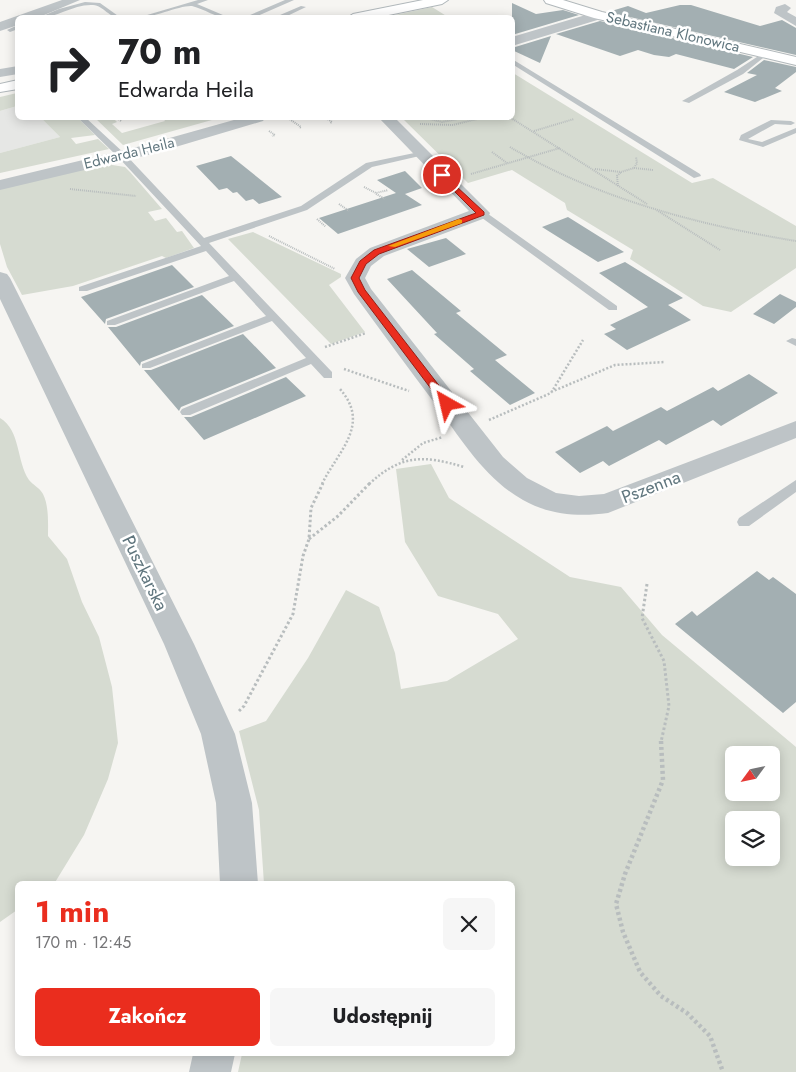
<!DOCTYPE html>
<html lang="pl">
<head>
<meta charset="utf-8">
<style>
  body { margin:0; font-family:Jost,sans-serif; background:#f6f6f6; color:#202124; height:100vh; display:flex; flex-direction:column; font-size:19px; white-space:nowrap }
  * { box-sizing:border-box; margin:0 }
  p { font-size:16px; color:#757577 }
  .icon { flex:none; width:28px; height:28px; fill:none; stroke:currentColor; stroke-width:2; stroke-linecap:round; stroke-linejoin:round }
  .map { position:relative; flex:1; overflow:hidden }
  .drawer { position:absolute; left:15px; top:881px; width:500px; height:175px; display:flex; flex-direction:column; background:#fff; border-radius:8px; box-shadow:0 2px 12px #0003 }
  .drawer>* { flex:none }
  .banner { position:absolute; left:15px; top:15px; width:500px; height:105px; border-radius:8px; box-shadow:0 2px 12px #0003; background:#fff; color:#202124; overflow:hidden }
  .needle { width:32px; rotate:237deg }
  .tools { position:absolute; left:725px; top:746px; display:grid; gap:10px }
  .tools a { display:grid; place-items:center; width:55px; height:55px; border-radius:8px; background:#fff; box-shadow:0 2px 12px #0003; font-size:25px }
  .pin { position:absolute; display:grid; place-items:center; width:42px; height:42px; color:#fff; margin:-21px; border:2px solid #fff; border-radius:50%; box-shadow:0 1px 5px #0007 }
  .me { position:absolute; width:55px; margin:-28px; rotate:323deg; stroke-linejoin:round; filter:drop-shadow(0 0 4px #0008) }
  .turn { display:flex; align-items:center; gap:18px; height:105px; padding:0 20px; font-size:22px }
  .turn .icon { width:65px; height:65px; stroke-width:2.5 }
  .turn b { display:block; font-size:35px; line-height:42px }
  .round { display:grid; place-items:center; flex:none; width:52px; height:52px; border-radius:8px; background:#f6f6f6 }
  .head { display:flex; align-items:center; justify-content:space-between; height:85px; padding:0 20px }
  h1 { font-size:30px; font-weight:700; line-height:38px; color:#ea2d1e }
  .cta { display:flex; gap:10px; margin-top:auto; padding:10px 20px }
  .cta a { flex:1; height:58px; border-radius:8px; background:#ea2d1e; color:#fff; font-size:20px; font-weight:700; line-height:58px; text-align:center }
  .cta a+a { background:#f6f6f6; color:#202124 }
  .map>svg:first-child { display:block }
  .built { fill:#e6e7e5 }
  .green { fill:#d6dbd1; fill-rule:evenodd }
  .building { fill:#a3afb2 }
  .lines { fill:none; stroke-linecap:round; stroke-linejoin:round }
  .secondary-casing { stroke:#b1b8bb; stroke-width:2 }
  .path-far3 { stroke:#b8bdbe; stroke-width:2; stroke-dasharray:1 1; stroke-linecap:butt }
  .path-far2 { stroke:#b8bdbe; stroke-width:2.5; stroke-dasharray:2 2; stroke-linecap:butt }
  .path-far1 { stroke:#b8bdbe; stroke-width:3; stroke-dasharray:2.5 2.5; stroke-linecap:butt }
  .path { stroke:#b8bdbe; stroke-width:4.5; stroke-dasharray:3 3; stroke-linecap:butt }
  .lane { fill:#bec4c7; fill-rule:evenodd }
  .street { fill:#bec4c7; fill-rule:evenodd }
  .secondary { fill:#fff; fill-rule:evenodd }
  .route { fill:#ea2d1e; stroke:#981d14 }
  .slow { fill:#f59e0b }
  .labels { text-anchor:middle; stroke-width:5; stroke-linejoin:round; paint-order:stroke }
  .far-street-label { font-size:15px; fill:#60767e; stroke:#fff }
  .street-label { font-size:18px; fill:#60767e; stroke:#fff }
</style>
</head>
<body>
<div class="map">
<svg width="796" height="1072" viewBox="0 0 796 1072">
  <rect width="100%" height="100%" fill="#f6f5f2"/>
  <path class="built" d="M 17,106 L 18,118 L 41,118 L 60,137 L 0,153 L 0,111 Z"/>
  <path class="green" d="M 432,7 L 448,17 L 392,17 L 395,15 Z
    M 513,73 L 692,183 L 713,178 L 796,226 L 796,268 L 731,312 L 703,306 L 630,259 L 633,250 L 567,210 L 565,203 L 512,170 L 468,183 L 402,118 L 512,118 Z
    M 17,93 L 17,106 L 0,111 L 0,97 Z
    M 41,118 L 78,118 L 95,135 L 71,138 L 76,144 L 98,139 L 109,149 L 0,173 L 0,153 L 60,137 Z
    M 95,118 L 113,118 L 117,122 L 112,124 L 122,133 L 165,121 L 163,118 L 219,118 L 123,145 Z
    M 106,164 L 125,167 L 130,172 L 162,209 L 148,212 L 155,221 L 166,218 L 177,232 L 182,231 L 194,248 L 166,258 L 162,256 L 73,286 L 22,295 L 7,267 L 0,244 L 0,189 Z
    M 253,232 L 341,274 L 341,277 L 329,285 L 365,332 L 331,344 L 228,239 Z
    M 0,418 C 21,431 16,460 29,480 C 33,485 40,488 43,494 C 49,506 48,523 48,536 L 67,559 L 82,602 L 99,637 L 112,687 L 118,743 L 108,779 L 84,835 L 54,884 L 18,884 L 17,910 L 0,922 Z
    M 431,464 L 449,498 L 570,577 L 621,587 L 662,635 L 796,747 L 796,1072 L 238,1072 L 242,1054 L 512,1054 L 512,884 L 264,884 L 259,810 L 239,731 L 266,721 L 308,658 L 346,590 L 379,607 L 395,653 L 401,689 L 447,681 L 518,639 L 498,614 L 438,596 L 405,542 L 396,469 ZM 734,755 L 771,755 L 771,792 L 734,792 ZM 734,820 L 771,820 L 771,858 L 734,858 Z"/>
  <path class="building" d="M 512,3 L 536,14 L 563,10 L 579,15 L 512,35 Z
    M 680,5 L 691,5 L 760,26 L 782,20 L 796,28 L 796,55 L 608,12 L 628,6 L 646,13 Z
    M 600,21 L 753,57 L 734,69 L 676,54 L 669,57 L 654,55 L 638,50 L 620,56 L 556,34 Z
    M 551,36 L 540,63 L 512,50 L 512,48 Z
    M 764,60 L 796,67 L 796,72 L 775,88 L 782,91 L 755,102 L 724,92 L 757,75 L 747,73 Z
    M 231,156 L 282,197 L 259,204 L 253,199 L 246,201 L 237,192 L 233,193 L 227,188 L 219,190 L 196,166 Z
    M 405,171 L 422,188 L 405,194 L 422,205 L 338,234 L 319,218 L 396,193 L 377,180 Z
    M 568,217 L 624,252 L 598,262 L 542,227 Z
    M 446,238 L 466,254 L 429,267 L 407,249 Z
    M 625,262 L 683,298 L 668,305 L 691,320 L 627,350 L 604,334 L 616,329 L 610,325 L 648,307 L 599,273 Z
    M 172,265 L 194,287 L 106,319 L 105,324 L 81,297 Z
    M 412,270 L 461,311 L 456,313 L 507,355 L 495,360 L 535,393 L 510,405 L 470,371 L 474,369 L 434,334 L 437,333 L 387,279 Z
    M 780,294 L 796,302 L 796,307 L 774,324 L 753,314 Z
    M 202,295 L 234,326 L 141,362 L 140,366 L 108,327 L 116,327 Z
    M 243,334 L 276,368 L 181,407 L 179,411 L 144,370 L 151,370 Z
    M 749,374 L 778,393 L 721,426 L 713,420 L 666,445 L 659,440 L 609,466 L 603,461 L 580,473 L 555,452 L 607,426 L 613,431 L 661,407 L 667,411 L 713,387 L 718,391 Z
    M 286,377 L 306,396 L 204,440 L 184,417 L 191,417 Z
    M 757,571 L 769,580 L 773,577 L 796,594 L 796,702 L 783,713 L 675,624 L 692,611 L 697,616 Z"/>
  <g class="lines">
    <defs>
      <path id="secondary" d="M 423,0 L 448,0 L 442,4 L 374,18 L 347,18 L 353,14 Z
        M 544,0 L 563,0 L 602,12 L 796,57 L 796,65 L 594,18 L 546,3 Z
        M 18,80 L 18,89 L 0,92 L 0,84 Z"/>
    </defs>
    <use href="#secondary" class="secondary-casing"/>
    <path class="path-far3" d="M 117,118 L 121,121
      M 288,118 L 301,127 L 299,128
      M 326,118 L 332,122 L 330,123
      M 426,118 L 442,122 L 463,118
      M 511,118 L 647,204
      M 479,119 L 485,118
      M 420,124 L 453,125 L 481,118
      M 269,131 L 275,135 L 272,136
      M 534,131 L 574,119
      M 510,147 C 596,198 698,225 796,241
      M 492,152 L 507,163
      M 634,168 L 653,170
      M 595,169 L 621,172 L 634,168 L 637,163 L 636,157
      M 471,174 L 560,148
      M 618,186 L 617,176 L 621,172
      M 364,187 L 376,193 L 388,190
      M 70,189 L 136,196
      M 376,194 L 385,199
      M 339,204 L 349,211
      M 655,209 L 720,250
      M 317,219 L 326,227
      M 269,236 L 335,269"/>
    <path class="path-far2" d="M 325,347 L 366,333
      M 344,369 L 409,391
      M 551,392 L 615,365 L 665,362
      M 489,420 L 551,393 L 583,340
      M 402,460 L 423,443 L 443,437
      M 322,484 C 338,451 372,424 339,388
      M 369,484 C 402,454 423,455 464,467"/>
    <path class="path-far1" d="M 309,539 L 338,516 L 370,483
      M 647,584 L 642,618 L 664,661 L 669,706 L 661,742
      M 239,711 L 244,706 L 293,614 L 303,556 L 309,539 L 311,508 L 323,483"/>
    <path class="path" d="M 661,741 L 663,780 L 625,874 L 616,904 L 623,932 L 640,972 L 661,996 L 687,1013 L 710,1036 L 723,1072"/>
    <path class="lane" d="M 198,0 L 208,0 L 197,4 L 230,18 C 215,18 205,9 192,6 C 180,5 153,18 137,18 Z
      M 285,0 L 294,0 L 253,18 L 243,18 Z
      M 85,2 L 100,3 L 121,18 C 109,18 104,6 93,5 C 73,4 57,18 38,18 L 59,9 Z
      M 301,6 L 306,7 L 283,18 L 273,18 Z
      M 18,25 L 18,29 L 10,32 L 7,30 Z
      M 763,53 L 768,54 L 743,74 L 689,103 L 682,101 L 737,70 Z
      M 512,59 L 700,174 L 701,176 L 694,178 L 512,64 Z
      M 78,118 L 86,118 L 125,154 L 204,238 L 301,206 L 366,163 L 424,151 L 424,155 L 372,167 L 307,210 L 209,243 L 332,372 L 332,378 L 324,378 L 311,364 L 190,415 L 182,415 L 180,412 L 182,409 L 306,358 L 272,321 L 150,368 L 142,368 L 142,364 L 266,316 L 234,281 L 115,325 L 107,325 L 107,321 L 229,276 L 206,251 L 87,291 L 79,291 L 79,287 L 201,246 L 119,158 Z
      M 771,120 L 791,121 L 795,123 L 791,125 L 775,124 L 748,139 L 762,142 L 796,128 L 796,133 L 763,147 L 739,140 L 741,135 Z
      M 478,211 L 484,211 L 617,306 L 617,310 L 609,310 L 478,215 Z
      M 792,338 L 796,339 L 796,346 L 786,341 Z
      M 796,480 L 796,492 L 749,526 L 739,526 L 737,522 L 739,518 Z"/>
    <path class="street" d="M 62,0 L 80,0 L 37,18 L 18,18 L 18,25 L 0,31 L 0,22 Z
      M 785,4 L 791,8 L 787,12 L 796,17 L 796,26 L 774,13 L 776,7 Z
      M 599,11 L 605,15 L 604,18 L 512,46 L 512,37 Z
      M 18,66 L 18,74 L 0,77 L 0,69 Z
      M 241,118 L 265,118 L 263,121 L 152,154 L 0,190 L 0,180 L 141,146 Z
      M 379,118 L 395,118 L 490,213 L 488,217 L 384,256 L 371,266 L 365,278 L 371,289 L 503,457 L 527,478 L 556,493 L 579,496 L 604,494 L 796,421 L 796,438 L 608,513 C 579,517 549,515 523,500 C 485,479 461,439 436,405 C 408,368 381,331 354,294 L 345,278 L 356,259 L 370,248 L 469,211 Z
      M 0,272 L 7,274 L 10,278 L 194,644 L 235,734 L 252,803 L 258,884 L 220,884 L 216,803 L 201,734 L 164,644 L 0,299 Z
      M 193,1054 L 235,1054 L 231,1072 L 189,1072 Z"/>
    <use href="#secondary" class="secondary"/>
  </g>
  <path class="route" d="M 442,173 L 484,212 L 484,215 L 379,254 L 366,264 L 359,278 L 365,290 L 451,401 L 451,406 L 444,406 L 358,292 L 351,278 L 360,261 L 374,250 L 476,213 L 440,177 Z"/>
  <path class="slow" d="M 459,219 L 462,220 L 462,223 L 395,247 L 388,246 Z"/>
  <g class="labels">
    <g class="far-street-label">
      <text transform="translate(673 32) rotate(13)" y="5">Sebastiana Klonowica</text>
      <text transform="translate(129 153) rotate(-14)" y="5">Edwarda Heila</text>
    </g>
    <g class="street-label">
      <text transform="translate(651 487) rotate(-21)" y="6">Pszenna</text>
      <text transform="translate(145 573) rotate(64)" y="6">Puszkarska</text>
    </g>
  </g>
</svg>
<div class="tools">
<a><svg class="needle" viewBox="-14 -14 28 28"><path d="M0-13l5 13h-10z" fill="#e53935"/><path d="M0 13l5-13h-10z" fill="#757577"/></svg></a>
<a><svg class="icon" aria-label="layers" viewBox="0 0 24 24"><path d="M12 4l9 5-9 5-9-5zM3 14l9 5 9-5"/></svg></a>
</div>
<div class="pin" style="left:442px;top:175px;background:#d93025"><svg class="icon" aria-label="arrive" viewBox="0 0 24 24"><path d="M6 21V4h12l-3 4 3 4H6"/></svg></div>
<svg class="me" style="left:447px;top:404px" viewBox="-20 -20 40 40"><path d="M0-17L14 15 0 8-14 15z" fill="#ea2d1e" stroke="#fff" stroke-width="4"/></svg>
<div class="banner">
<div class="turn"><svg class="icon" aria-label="right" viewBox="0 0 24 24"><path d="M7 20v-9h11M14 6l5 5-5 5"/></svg><div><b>70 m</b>Edwarda Heila</div></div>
</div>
<section class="drawer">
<div class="head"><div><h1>1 min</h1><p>170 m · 12:45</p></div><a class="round"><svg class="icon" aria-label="close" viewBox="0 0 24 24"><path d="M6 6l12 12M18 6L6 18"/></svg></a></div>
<div class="cta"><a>Zakończ</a><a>Udostępnij</a></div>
</section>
</div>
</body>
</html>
